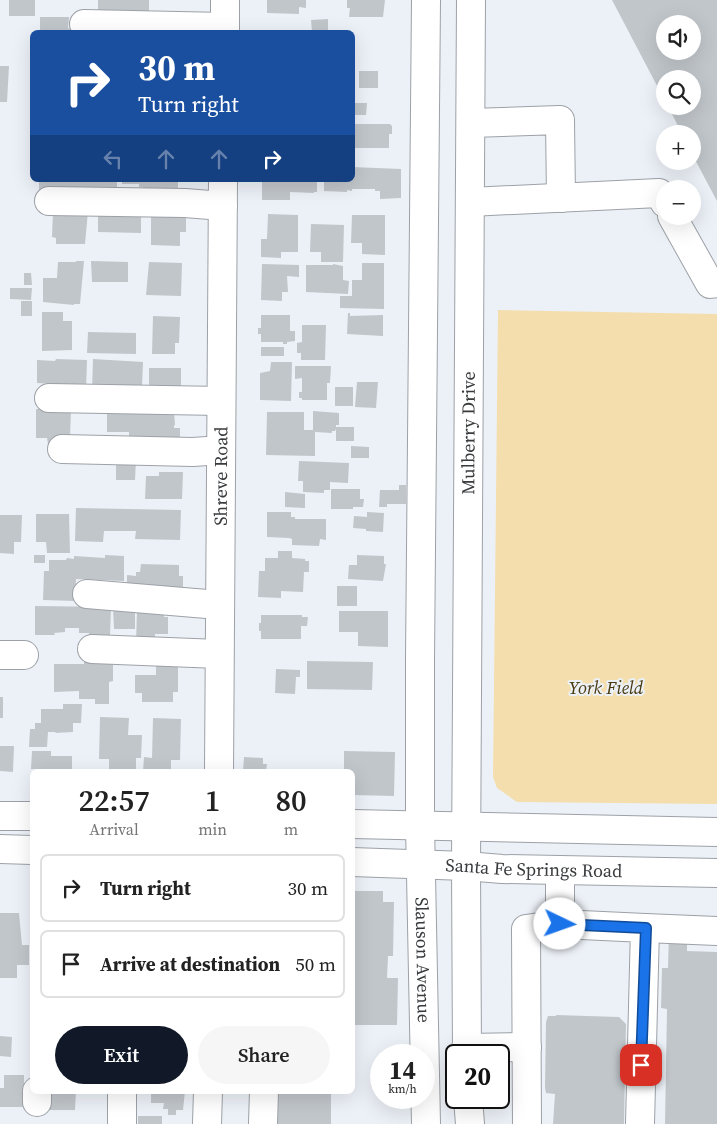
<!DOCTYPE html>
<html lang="en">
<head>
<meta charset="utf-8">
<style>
  body { margin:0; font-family:"Source Serif 4",serif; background:#f6f6f6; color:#222; height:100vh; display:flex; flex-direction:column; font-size:19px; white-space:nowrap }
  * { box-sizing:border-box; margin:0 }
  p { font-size:16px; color:#767676 }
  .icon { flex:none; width:28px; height:28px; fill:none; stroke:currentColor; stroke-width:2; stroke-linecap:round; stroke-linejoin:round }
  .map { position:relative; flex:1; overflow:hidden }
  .side { position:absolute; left:30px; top:769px; width:325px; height:325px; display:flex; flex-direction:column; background:#fff; border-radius:8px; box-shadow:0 5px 20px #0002 }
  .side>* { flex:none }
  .guide { position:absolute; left:30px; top:30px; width:325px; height:152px; border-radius:8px; box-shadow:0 5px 20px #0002; background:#1a4fa0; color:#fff; overflow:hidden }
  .tools { position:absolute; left:656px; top:15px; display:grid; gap:10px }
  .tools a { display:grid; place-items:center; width:45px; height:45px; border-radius:50%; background:#fff; box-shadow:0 5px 20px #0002; font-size:25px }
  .speed { position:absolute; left:370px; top:1044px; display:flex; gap:10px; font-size:25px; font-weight:700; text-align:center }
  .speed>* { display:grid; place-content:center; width:65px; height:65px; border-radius:50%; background:#fff; box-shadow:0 5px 20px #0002; line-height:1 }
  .speed small { font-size:12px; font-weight:400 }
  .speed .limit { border:2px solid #111; border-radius:8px; background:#fff; color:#111 }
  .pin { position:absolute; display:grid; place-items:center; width:42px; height:42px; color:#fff; margin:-21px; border-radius:10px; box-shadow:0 2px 8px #0006 }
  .me { position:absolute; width:55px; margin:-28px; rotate:93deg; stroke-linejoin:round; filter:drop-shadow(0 0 4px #0008) }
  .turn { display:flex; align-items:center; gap:18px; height:105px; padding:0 25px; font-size:22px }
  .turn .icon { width:65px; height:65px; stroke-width:2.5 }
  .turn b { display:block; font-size:35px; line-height:42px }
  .lanes { display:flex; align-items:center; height:48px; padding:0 25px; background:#0003; justify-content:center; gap:25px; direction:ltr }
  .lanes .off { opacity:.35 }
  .eta { display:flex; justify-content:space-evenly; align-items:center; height:85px; text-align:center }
  .eta b { font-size:30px; font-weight:600; line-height:35px }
  .action { display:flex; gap:10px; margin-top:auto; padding:10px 25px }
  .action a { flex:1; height:58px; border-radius:30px; background:#111827; color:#fff; font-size:20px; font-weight:600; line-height:58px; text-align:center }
  .action a+a { background:#f6f6f6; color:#222 }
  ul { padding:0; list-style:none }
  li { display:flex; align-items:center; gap:15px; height:68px; margin:0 10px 8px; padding:0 15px; border:2px solid #e0e0e0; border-radius:8px }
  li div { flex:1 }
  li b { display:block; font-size:19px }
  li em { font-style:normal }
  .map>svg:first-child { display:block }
  .green { fill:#f5dead }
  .building { fill:#c1c6cb; fill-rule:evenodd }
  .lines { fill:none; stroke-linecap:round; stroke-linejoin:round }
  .minor-casing { stroke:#9da1a7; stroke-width:30 }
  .major-casing { stroke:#9da1a7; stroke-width:30 }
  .minor { stroke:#fff; stroke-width:28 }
  .major { stroke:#fff; stroke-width:28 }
  .route-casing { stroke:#114b97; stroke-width:12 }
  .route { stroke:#1a73e8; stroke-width:9 }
  .labels { text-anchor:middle; stroke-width:4; stroke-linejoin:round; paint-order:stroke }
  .street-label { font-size:18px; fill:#383a3c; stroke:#ecf1f7 }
  .park-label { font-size:18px; font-style:italic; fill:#493911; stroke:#ecf1f7 }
</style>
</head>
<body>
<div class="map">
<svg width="717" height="1124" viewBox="0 0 717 1124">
  <rect width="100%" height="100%" fill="#ecf1f7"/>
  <path class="green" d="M 498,310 L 717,314 L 717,804 L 517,802 L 497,788 L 493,777 Z"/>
  <path class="building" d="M 9,0 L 35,0 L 35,16 L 9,16 Z
    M 98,0 L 149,0 L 149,13 L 98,13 Z
    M 267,0 L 306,0 L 306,8 L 299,7 L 299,14 L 267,13 Z
    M 347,0 L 385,0 L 383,17 L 349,17 L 350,8 L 347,8 Z
    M 612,0 L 717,0 L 717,201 L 692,154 L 692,134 L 682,134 L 668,106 L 692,106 L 692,79 L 665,79 L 665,101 ZM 665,24 L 692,24 L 692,51 L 665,51 Z
    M 40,17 L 69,17 L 68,28 L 70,29 L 70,32 L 40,32 Z
    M 328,19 L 328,32 L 312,32 L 311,20 Z
    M 0,66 L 9,66 L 7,102 L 0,102 Z
    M 359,71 L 378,71 L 378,88 L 359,88 Z
    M 352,103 L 367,103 L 366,115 L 352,115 Z
    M 352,124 L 390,124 L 392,126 L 392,134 L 389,134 L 389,148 L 352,148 Z
    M 352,167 L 401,169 L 401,198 L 380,199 L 380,191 L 375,191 L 375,189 L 352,189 L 352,191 L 347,190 L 347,192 L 324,191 L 324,180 L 352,180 Z
    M 39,180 L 117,180 L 117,191 L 100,191 L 100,188 L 69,187 L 69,191 L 39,190 Z
    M 122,180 L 178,180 L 178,195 L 143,196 L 143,187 L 139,187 L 139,184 L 122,184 Z
    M 262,180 L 317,180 L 317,192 L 314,192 L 314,193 L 290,192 L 290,200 L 262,200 Z
    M 53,211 L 88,211 L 85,244 L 56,244 L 56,238 L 52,237 Z
    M 98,212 L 141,212 L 141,233 L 98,232 Z
    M 186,212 L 186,232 L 180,232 L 180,246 L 151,245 L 151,213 Z
    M 268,214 L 298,215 L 298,252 L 281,252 L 281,258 L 261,257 L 261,239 L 267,239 Z
    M 352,215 L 385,215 L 385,255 L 362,254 L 362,243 L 351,243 Z
    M 311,224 L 344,225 L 343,262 L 321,262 L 321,252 L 310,252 Z
    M 76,261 L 84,261 L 80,304 L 74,304 L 74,305 L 43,302 L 43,278 L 57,278 L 58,262 L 76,262 Z
    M 91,261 L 128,262 L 128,282 L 92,282 Z
    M 149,262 L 182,263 L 181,296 L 146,295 Z
    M 362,263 L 384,263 L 384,309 L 340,308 L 340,296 L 352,296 L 352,280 L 362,280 Z
    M 262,264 L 299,265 L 299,277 L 287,276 L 288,292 L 282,292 L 282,301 L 261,300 Z
    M 333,264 L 343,266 L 343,280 L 349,281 L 348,294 L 306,292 L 306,265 L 333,265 Z
    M 24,273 L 31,273 L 32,285 L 24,285 Z
    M 10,288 L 32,288 L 31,300 L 10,299 Z
    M 21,301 L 32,301 L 32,316 L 21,316 Z
    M 42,312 L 63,312 L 63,321 L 72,321 L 72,350 L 42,351 Z
    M 348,313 L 350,313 L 350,316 L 383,315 L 383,336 L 347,334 Z
    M 261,315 L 290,315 L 290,331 L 295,331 L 295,341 L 287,342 L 287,344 L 283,344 L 283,342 L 261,342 L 261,334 L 258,334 L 258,328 L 261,328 Z
    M 153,316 L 180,317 L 179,343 L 175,343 L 175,354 L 152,354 Z
    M 302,325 L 326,325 L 325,360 L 301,360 L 301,353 L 297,353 L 297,343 L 302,342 Z
    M 88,332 L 136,333 L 136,354 L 87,353 Z
    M 261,347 L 284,347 L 284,356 L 261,356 Z
    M 56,359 L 87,360 L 86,391 L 54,389 L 54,384 L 37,383 L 37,360 L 55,361 Z
    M 93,359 L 143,362 L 142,386 L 125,385 L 124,392 L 92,391 Z
    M 271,362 L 292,362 L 291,401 L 260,400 L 260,373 L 270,371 Z
    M 295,366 L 331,366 L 330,383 L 327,383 L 327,400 L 302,400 L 302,398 L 299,398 L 299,392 L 302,392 L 302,378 L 295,379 Z
    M 149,368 L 181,368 L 181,394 L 149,393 Z
    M 357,382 L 378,382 L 376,408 L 355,407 Z
    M 335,387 L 353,387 L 353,406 L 335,406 Z
    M 36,409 L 71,409 L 70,438 L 62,444 L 48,444 L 47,438 L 36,438 Z
    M 313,411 L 339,413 L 339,425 L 336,425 L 336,427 L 354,427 L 354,441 L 336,441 L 336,429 L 335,431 L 332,431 L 332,433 L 315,432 L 315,456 L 266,455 L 267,412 L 304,412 L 304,430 L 313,430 Z
    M 107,412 L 174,412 L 175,425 L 174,425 L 174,428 L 180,428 L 180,441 L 129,441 L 129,432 L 107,432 Z
    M 351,446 L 369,447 L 369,458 L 351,458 Z
    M 116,459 L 136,460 L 135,480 L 116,480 Z
    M 299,461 L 349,463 L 348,483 L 330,482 L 330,490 L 324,490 L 324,493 L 303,492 L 303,481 L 298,481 Z
    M 159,472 L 183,472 L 182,499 L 145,499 L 146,476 L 159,476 Z
    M 399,485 L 406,485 L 406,504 L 387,504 L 387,507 L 379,507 L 380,490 L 399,490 Z
    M 331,489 L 360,489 L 360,499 L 364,499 L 363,507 L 353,507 L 353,509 L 331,509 Z
    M 285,492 L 305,494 L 305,508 L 285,507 Z
    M 76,508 L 181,510 L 180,540 L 135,539 L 136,531 L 104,531 L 103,542 L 75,541 Z
    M 267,512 L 291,512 L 291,517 L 295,517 L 295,519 L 326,519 L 326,540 L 320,539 L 319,546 L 292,545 L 292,539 L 289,538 L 267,537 Z
    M 367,512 L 384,513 L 383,532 L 366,531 L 366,529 L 353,528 L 354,516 L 367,517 Z
    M 36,514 L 69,514 L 70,553 L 47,553 L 46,542 L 36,542 Z
    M 0,515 L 22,515 L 21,542 L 14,542 L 14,554 L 0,553 Z
    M 278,551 L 292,551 L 292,558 L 305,559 L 305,561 L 309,561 L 309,572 L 304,572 L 303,592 L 281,591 L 281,598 L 258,597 L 259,571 L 265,571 L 265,558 L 278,558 Z
    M 34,555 L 45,555 L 45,563 L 34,563 Z
    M 105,555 L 124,556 L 124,581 L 76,579 L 75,601 L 43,600 L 44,571 L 49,571 L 49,560 L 66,560 L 67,558 L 74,559 L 74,556 L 105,558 Z
    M 357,555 L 384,556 L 384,564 L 386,564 L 383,581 L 348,579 L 349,565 L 357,565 Z
    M 141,564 L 179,565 L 179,576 L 183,576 L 183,594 L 127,592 L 127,575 L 136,576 L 136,572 L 140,572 Z
    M 337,586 L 357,586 L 357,606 L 337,606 Z
    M 35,606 L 111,607 L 110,636 L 89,636 L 89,633 L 79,633 L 79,628 L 65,628 L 65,632 L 54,633 L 55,635 L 35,635 Z
    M 135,606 L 135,629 L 114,629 L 113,607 Z
    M 137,610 L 164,610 L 164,617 L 168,617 L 168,634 L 155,634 L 155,644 L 136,644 Z
    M 339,611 L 388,611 L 388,647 L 358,646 L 358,632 L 339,632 Z
    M 261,615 L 302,615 L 302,617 L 308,617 L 307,626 L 301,626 L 301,639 L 261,639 L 261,631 L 259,631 L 259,623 L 261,623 Z
    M 84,654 L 113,655 L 113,681 L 109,682 L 109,704 L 95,704 L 95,699 L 79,699 L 79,691 L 54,692 L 54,664 L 84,664 Z
    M 307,661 L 373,662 L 372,690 L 307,689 Z
    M 156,666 L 178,666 L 178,692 L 173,692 L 173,702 L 142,702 L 142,693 L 135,693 L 135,675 L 156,675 Z
    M 276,669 L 300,670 L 300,677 L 296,677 L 295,694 L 275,693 Z
    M 0,697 L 3,697 L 3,718 L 0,718 Z
    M 63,704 L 82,704 L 81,723 L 73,723 L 73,732 L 55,733 L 56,732 L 48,732 L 47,747 L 29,747 L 30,729 L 35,729 L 35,723 L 41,723 L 41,709 L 63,709 Z
    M 100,717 L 129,718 L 128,735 L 142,735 L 141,758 L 136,758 L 136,771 L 109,771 L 109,759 L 99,759 Z
    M 153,718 L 181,719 L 180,760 L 171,760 L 171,771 L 143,771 L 144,757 L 152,758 Z
    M 0,746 L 14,746 L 13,772 L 0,771 Z
    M 32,751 L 51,751 L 51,756 L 72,756 L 72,771 L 40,771 L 40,769 L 31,769 Z
    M 344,751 L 395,752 L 394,796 L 352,795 L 352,771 L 344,771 Z
    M 244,757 L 263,758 L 263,764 L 267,764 L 266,771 L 243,771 Z
    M 352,891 L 383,891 L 383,902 L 394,902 L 393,956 L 388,956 L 387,978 L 398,978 L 397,1025 L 352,1025 Z
    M 0,913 L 19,913 L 22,945 L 29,945 L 29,965 L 17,965 L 17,978 L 0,978 Z
    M 669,932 L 687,933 L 687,951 L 717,952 L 717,1124 L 665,1124 L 667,1009 L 661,1008 L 662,968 L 668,968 Z
    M 556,1015 L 619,1017 L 626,1024 L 624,1124 L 553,1124 L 555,1094 L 546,1093 L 545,1088 L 546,1022 L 548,1016 L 556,1016 Z
    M 0,1036 L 12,1037 L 11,1057 L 0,1056 Z
    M 4,1075 L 24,1075 L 24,1107 L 0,1107 L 0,1088 L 4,1088 Z
    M 46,1091 L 76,1091 L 75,1110 L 47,1110 Z
    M 151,1091 L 185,1091 L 183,1110 L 176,1110 L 176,1115 L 168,1115 L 168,1109 L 163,1109 L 164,1103 L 151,1103 Z
    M 277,1091 L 331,1091 L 331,1124 L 277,1124 Z
    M 138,1116 L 162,1116 L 162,1124 L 138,1124 Z"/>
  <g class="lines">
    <defs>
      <g id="minor">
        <path d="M 84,24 L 225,27"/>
        <path d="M 225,32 L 225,0"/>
        <path d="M 471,123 L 560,120 L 561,198"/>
        <path d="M 49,201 L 185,203 L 223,206"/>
        <path d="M 470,202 L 659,193 L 665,203"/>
        <path d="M 672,216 L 710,284 L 717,283"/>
        <path d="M 49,398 L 221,401"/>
        <path d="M 62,449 L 193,452 L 221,450"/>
        <path d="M 87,594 L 219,605"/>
        <path d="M 92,649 L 219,654"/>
        <path d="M 0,655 L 24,655"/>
        <path id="s1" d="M 219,771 L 223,180"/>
        <path d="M 560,924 L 645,928 L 640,1124"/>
        <path d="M 645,928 L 717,931"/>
        <path d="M 466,1048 L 527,1047"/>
        <path d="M 122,1091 L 122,1124"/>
        <path d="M 37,1102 L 37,1091"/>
        <path d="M 207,1124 L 208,1091"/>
        <path d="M 263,1124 L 264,1091"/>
        <path d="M 527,1124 L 526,929 L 560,924 L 560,870"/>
      </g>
      <g id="major">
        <path id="s2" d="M 426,0 L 420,659 L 420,825 L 426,1124"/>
        <path d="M 0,816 L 32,816"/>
        <path d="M 352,824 L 717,832"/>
        <path d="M 0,849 L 32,850"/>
        <path id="s3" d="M 352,862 L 466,866 L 502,869 L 717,873"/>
        <path id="s4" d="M 467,1055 L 466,866 L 471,0"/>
        <path d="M 468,1098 L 470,1124"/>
      </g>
    </defs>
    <use href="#minor" class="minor-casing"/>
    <use href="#major" class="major-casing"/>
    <use href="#minor" class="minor"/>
    <use href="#major" class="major"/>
  </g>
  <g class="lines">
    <defs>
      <path id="route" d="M 560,924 L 646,928 L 641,1065"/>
    </defs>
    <use href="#route" class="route-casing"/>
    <use href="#route" class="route"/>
  </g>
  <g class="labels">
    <g class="street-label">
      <text dy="6" stroke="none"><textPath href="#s4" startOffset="622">Mulberry Drive</textPath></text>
      <text dy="6" stroke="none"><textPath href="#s1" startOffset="295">Shreve Road</textPath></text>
      <text dy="6" stroke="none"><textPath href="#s3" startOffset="182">Santa Fe Springs Road</textPath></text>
      <text dy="6" stroke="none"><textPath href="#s2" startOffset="960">Slauson Avenue</textPath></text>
    </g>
    <g class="park-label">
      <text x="606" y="694">York Field</text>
    </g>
  </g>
</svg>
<div class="tools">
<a><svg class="icon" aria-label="sound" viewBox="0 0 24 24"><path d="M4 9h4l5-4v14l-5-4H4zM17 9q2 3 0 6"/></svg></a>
<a><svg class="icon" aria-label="search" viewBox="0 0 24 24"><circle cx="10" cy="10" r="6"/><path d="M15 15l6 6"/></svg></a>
<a>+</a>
<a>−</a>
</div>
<div class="speed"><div>14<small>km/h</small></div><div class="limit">20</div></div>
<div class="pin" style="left:641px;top:1065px;background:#d93025"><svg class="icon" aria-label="arrive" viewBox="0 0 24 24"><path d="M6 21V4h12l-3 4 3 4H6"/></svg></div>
<svg class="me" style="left:560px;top:924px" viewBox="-20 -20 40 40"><circle r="19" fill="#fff"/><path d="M0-13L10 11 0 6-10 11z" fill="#1a73e8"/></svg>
<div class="guide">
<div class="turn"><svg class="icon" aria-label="right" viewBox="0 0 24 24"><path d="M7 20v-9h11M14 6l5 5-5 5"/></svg><div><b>30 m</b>Turn right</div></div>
<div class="lanes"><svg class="icon off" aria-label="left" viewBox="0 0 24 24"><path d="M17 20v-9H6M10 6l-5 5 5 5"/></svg><svg class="icon off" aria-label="ahead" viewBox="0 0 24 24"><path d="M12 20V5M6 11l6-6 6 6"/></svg><svg class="icon off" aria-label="ahead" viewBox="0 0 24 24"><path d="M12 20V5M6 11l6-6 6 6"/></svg><svg class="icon" aria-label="right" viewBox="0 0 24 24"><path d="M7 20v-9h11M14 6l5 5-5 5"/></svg></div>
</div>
<section class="side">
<div class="eta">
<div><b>22:57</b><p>Arrival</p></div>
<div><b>1</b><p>min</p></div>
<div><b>80</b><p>m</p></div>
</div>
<ul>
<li><svg class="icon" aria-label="right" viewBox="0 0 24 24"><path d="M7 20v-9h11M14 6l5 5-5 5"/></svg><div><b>Turn right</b></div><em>30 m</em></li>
<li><svg class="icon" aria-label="arrive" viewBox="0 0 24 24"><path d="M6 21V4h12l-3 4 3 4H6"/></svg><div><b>Arrive at destination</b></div><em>50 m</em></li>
</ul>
<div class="action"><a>Exit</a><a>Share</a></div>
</section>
</div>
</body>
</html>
